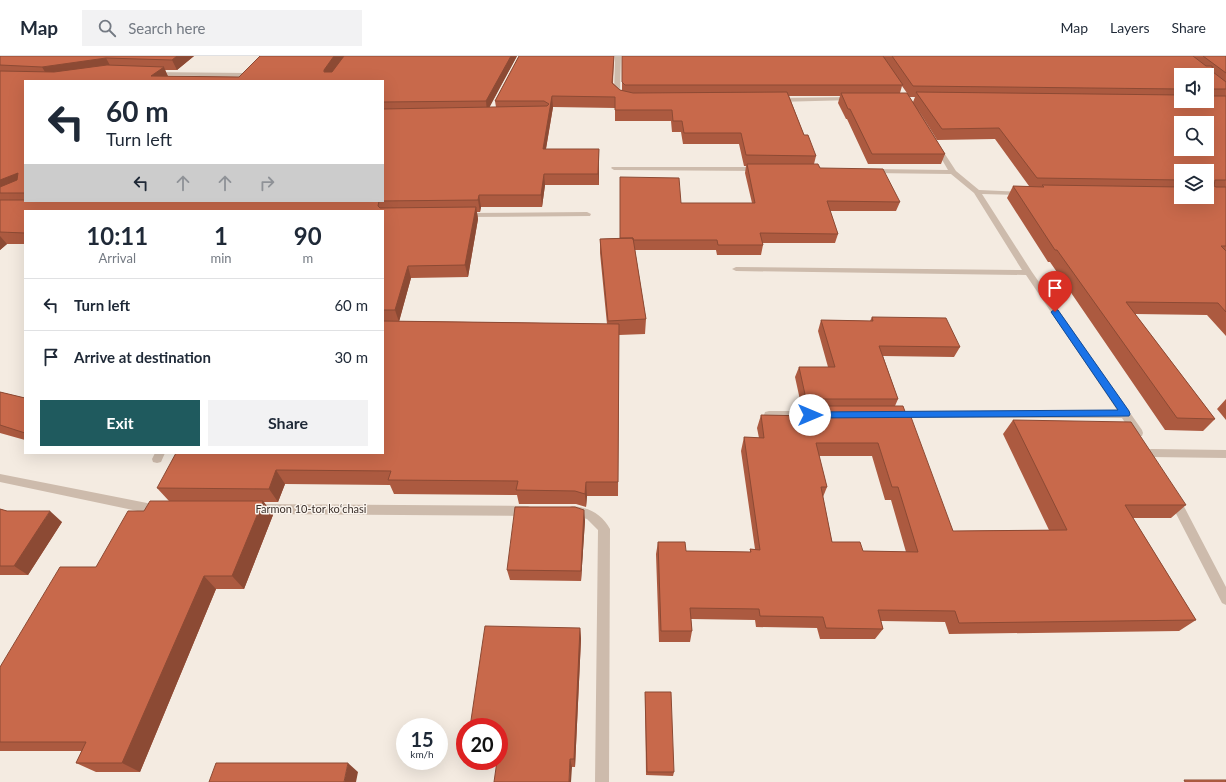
<!DOCTYPE html>
<html lang="en">
<head>
<meta charset="utf-8">
<style>
  body { margin:0; font-family:Lato,sans-serif; background:#f2f2f3; color:#1f2937; height:100vh; display:flex; flex-direction:column; font-size:15px; white-space:nowrap }
  * { box-sizing:border-box; margin:0 }
  p { font-size:13px; color:#747a83 }
  .icon { flex:none; width:22px; height:22px; fill:none; stroke:currentColor; stroke-width:2; stroke-linecap:round; stroke-linejoin:round }
  .map { position:relative; flex:1; overflow:hidden }
  .sheet { position:absolute; left:24px; top:154px; width:360px; height:244px; display:flex; flex-direction:column; background:#fff; border-radius:0px; box-shadow:0 4px 16px #0002 }
  .sheet>* { flex:none }
  .banner { position:absolute; left:24px; top:24px; width:360px; height:122px; border-radius:0px; box-shadow:0 4px 16px #0002; background:#fff; color:#1f2937; overflow:hidden }
  .buttons { position:absolute; left:1174px; top:12px; display:grid; gap:8px }
  .buttons a { display:grid; place-items:center; width:40px; height:40px; border-radius:0px; background:#fff; box-shadow:0 4px 16px #0002; font-size:20px }
  .speed { position:absolute; left:396px; top:662px; display:flex; gap:8px; font-size:20px; font-weight:700; text-align:center }
  .speed>* { display:grid; place-content:center; width:52px; height:52px; border-radius:50%; background:#fff; box-shadow:0 4px 16px #0002; line-height:1 }
  .speed small { font-size:10px; font-weight:400 }
  .speed .limit { border:6px solid #d22; background:#fff; color:#111 }
  .pin { position:absolute; display:grid; place-items:center; width:34px; height:34px; color:#fff; margin:-41px -17px; border-radius:50% 50% 50% 0; rotate:-45deg; box-shadow:0 0 4px #0007 }
  .pin .icon { rotate:45deg }
  .me { position:absolute; width:44px; margin:-22px; rotate:90deg; stroke-linejoin:round; filter:drop-shadow(0 0 3px #0008) }
  .turn { display:flex; align-items:center; gap:14px; height:84px; padding:0 16px; font-size:18px }
  .turn .icon { width:52px; height:52px; stroke-width:2.5 }
  .turn b { display:block; font-size:28px; line-height:34px }
  .lanes { display:flex; align-items:center; height:38px; padding:0 16px; background:#0003; justify-content:center; gap:20px; direction:ltr }
  .lanes .off { opacity:.35 }
  .eta { display:flex; justify-content:space-evenly; align-items:center; height:68px; text-align:center }
  .eta b { font-size:24px; font-weight:700; line-height:28px }
  .cta { display:flex; gap:8px; margin-top:auto; padding:8px 16px }
  .cta a { flex:1; height:46px; border-radius:0px; background:#1f5a5e; color:#fff; font-size:16px; font-weight:700; line-height:46px; text-align:center }
  .cta a+a { background:#f2f2f3; color:#1f2937 }
  ul { padding:0; list-style:none }
  li { display:flex; align-items:center; gap:12px; height:52px; padding:0 16px; border-top:1px solid #e0e1e3 }
  li div { flex:1 }
  li b { display:block; font-size:15px }
  li em { font-style:normal }
  header { display:flex; align-items:center; gap:24px; box-sizing:border-box; height:56px; padding:0 20px; background:#fff; border-bottom:1px solid #e0e1e3 }
  header strong { font-size:19px }
  nav { display:flex; gap:22px; margin-inline-start:auto; font-size:14px }
  .search { width:280px; height:36px; background:#f2f2f3; display:flex; align-items:center; gap:10px; box-sizing:border-box; padding:0 14px; border-radius:0px; color:#747a83; font-size:15px }
  .map>svg:first-child { display:block }
  .lines { fill:none; stroke-linecap:round; stroke-linejoin:round }
  .lane { fill:#cdbbac; fill-rule:evenodd }
  .street { fill:#cdbbac; fill-rule:evenodd }
  .wall { fill:#ac5a40; fill-rule:evenodd }
  .shaded-wall { fill:#8c4a34 }
  .building { fill:#c8694b; stroke:#8c4a34; fill-rule:evenodd }
  .route { fill:#1a73e8; stroke:#114b97 }
  .labels { text-anchor:middle; stroke-width:3; stroke-linejoin:round; paint-order:stroke }
  .street-label { font-size:11px; fill:#3b302b; stroke:#fbf5ee }
</style>
</head>
<body>
<header>
<strong>Map</strong>
<div class="search"><svg class="icon" aria-label="search" viewBox="0 0 24 24"><circle cx="10" cy="10" r="6"/><path d="M15 15l6 6"/></svg>Search here</div>
<nav><a>Map</a><a>Layers</a><a>Share</a></nav>
</header>
<div class="map">
<svg width="1226" height="726" viewBox="0 0 1226 726">
  <rect width="100%" height="100%" fill="#f4ebe1"/>
  <g class="lines">
    <path class="lane" d="M 151,16 L 247,17 L 250,19 L 247,21 L 153,19 L 151,18 Z
      M 937,88 L 939,89 L 956,115 L 979,134 L 1025,136 L 1025,138 L 1023,139 L 982,138 L 1032,216 L 1142,374 L 1143,377 L 1142,380 L 1134,380 L 1122,362 L 889,362 L 888,359 L 889,356 L 893,355 L 1117,354 L 1026,219 L 736,215 L 732,213 L 736,211 L 1022,214 L 974,137 L 951,118 L 871,117 L 868,115 L 871,113 L 948,114 L 934,90 Z
      M 612,111 L 759,111 L 762,113 L 759,115 L 614,114 L 611,112 Z
      M 587,156 L 591,158 L 590,160 L 465,161 L 461,159 L 465,157 Z
      M 769,355 L 819,355 L 823,356 L 824,359 L 823,362 L 819,363 L 769,363 L 765,362 L 764,359 L 765,356 Z
      M 155,397 L 165,397 L 161,406 L 157,407 L 153,406 L 152,403 Z
      M 1174,437 L 1178,439 L 1226,531 L 1226,549 L 1222,547 L 1168,442 L 1170,439 Z"/>
    <path class="street" d="M 615,0 L 621,0 L 620,37 L 625,42 L 622,44 L 614,37 Z
      M 851,41 L 853,42 L 853,44 L 777,46 L 774,44 L 777,42 Z
      M 1151,393 L 1226,394 L 1226,402 L 1151,401 L 1147,400 L 1146,397 L 1147,394 Z
      M 0,418 L 147,447 L 162,449 L 164,452 L 162,455 L 147,457 L 0,426 Z
      M 256,448 L 528,450 L 532,452 L 534,455 L 532,458 L 528,460 L 256,458 L 252,456 L 250,453 L 252,450 Z
      M 572,450 C 588,451 602,458 610,473 L 609,726 L 595,726 L 598,474 L 587,463 L 568,458 L 566,455 L 568,452 Z"/>
  </g>
  <path class="wall" d="M 0,0 L 194,0 L 177,14 L 165,14 L 168,20 L 239,21 L 260,0 L 517,0 L 489,51 L 496,51 L 495,45 L 519,0 L 614,0 L 613,27 L 620,34 L 622,34 L 622,0 L 1226,0 L 1226,280 L 1207,259 L 1135,258 L 1215,363 L 1203,375 L 1165,374 L 1050,206 L 1048,206 L 1007,142 L 1013,130 L 1029,130 L 995,83 L 937,84 L 917,52 L 945,98 L 941,108 L 868,108 L 847,63 L 846,63 L 838,47 L 840,40 L 789,40 L 804,79 L 816,100 L 814,108 L 820,112 L 900,146 L 896,155 L 830,155 L 838,178 L 835,187 L 763,187 L 763,189 L 761,199 L 717,199 L 716,194 L 635,194 L 646,263 L 645,278 L 619,279 L 618,440 L 587,440 L 586,451 L 576,448 L 519,448 L 517,439 L 394,438 L 390,429 L 285,428 L 278,446 L 264,446 L 273,459 L 244,533 L 216,533 L 140,716 L 96,716 L 76,707 L 82,695 L 0,695 L 0,611 L 96,511 L 144,455 L 169,445 L 157,432 L 383,397 L 383,155 L 25,155 L 25,188 L 7,188 L 0,194 ZM 1181,19 L 1207,19 L 1207,45 L 1181,45 ZM 25,25 L 383,25 L 383,145 L 25,145 ZM 902,30 L 907,37 L 900,37 ZM 909,41 L 915,41 L 913,46 ZM 553,51 L 615,52 L 615,65 L 671,65 L 672,76 L 681,76 L 683,88 L 739,88 L 744,110 L 746,110 L 745,117 L 752,147 L 681,147 L 620,182 L 600,183 L 600,197 L 607,268 L 399,265 L 411,222 L 468,221 L 478,163 L 477,156 L 480,156 L 481,151 L 542,151 L 545,129 L 599,129 L 599,93 L 546,93 ZM 1181,115 L 1207,141 L 1181,141 Z
    M 872,261 L 960,291 L 954,301 L 883,300 L 898,343 L 895,350 L 907,361 L 953,475 L 1049,474 L 1003,378 L 1013,364 L 1186,449 L 1171,462 L 1133,462 L 1196,564 L 1179,575 L 949,578 L 945,566 L 881,565 L 883,573 L 875,583 L 820,583 L 817,572 L 756,571 L 755,564 L 691,563 L 692,575 L 690,586 L 659,586 L 656,498 L 658,486 L 686,495 L 750,496 L 750,493 L 755,493 L 741,395 L 744,381 L 759,382 L 757,372 L 761,359 L 806,360 L 808,353 L 802,353 L 795,321 L 799,311 L 828,311 L 818,275 L 821,264 L 870,265 ZM 819,400 L 872,400 L 885,444 L 891,444 L 906,496 L 863,495 L 832,486 L 823,441 L 827,431 Z
    M 0,336 L 25,342 L 25,384 L 0,377 Z
    M 1226,343 L 1226,364 L 1217,353 Z
    M 0,453 L 7,455 L 62,466 L 28,519 L 0,519 Z
    M 585,464 L 581,525 L 510,524 L 507,514 Z
    M 580,572 L 581,583 L 575,711 L 471,709 L 468,705 L 499,705 Z
    M 645,636 L 674,716 L 673,720 L 646,719 Z"/>
  <path class="shaded-wall" d="M 177,0 L 194,0 L 177,14 L 172,4 Z
    M 334,0 L 345,0 L 327,24 L 324,14 Z
    M 511,0 L 517,0 L 487,56 L 486,45 Z
    M 106,2 L 112,13 L 48,21 L 42,11 Z
    M 164,11 L 168,21 L 151,20 Z
    M 552,40 L 553,51 L 544,104 L 543,93 Z
    M 599,93 L 599,129 L 598,118 Z
    M 18,117 L 25,126 L 0,137 L 0,124 Z
    M 544,118 L 545,129 L 542,151 L 541,139 Z
    M 479,139 L 481,151 L 480,156 L 478,144 Z
    M 476,151 L 478,163 L 468,221 L 465,209 Z
    M 0,180 L 7,188 L 0,194 Z
    M 408,210 L 411,222 L 399,266 L 395,254 Z
    M 276,414 L 285,428 L 278,446 L 269,433 Z
    M 586,426 L 587,440 L 586,451 L 585,438 Z
    M 263,445 L 273,459 L 244,533 L 232,520 Z
    M 584,454 L 585,464 L 581,525 L 581,515 Z
    M 50,455 L 62,466 L 28,519 L 14,510 Z
    M 204,520 L 216,533 L 140,716 L 122,707 Z
    M 580,572 L 581,583 L 575,711 L 574,703 Z
    M 570,703 L 572,711 L 571,726 L 569,726 Z
    M 348,707 L 358,716 L 356,726 L 344,726 Z"/>
  <path class="building" d="M 0,0 L 177,0 L 172,4 L 106,2 L 42,11 L 0,9 Z
    M 260,0 L 334,0 L 324,14 L 324,16 L 332,16 L 344,0 L 511,0 L 486,45 L 383,46 L 383,25 L 25,25 L 25,137 L 0,137 L 0,131 L 17,124 L 18,117 L 0,124 L 0,15 L 54,16 L 107,9 L 164,11 L 151,20 L 239,21 Z
    M 519,0 L 614,0 L 612,27 L 620,34 L 633,37 L 787,36 L 804,79 L 808,79 L 816,100 L 746,99 L 741,77 L 684,77 L 682,65 L 673,65 L 672,54 L 615,54 L 615,41 L 552,40 L 543,93 L 599,93 L 598,118 L 544,118 L 541,139 L 479,139 L 478,144 L 379,145 L 378,150 L 380,152 L 476,151 L 465,209 L 408,210 L 395,254 L 383,254 L 383,155 L 25,155 L 25,177 L 0,176 L 0,144 L 25,144 L 25,145 L 383,145 L 383,53 L 547,50 L 549,48 L 544,45 L 495,45 Z
    M 622,0 L 883,0 L 903,29 L 625,29 L 622,26 Z
    M 892,0 L 1193,0 L 1206,10 L 1212,10 L 1213,16 L 1226,26 L 1226,33 L 1207,33 L 1207,19 L 1181,19 L 1181,33 L 913,30 Z
    M 1203,0 L 1226,0 L 1226,17 Z
    M 916,36 L 1181,39 L 1181,45 L 1207,45 L 1207,40 L 1226,40 L 1226,124 L 1215,124 L 1214,130 L 1216,131 L 1226,131 L 1226,190 L 1221,190 L 1226,195 L 1226,256 L 1218,247 L 1126,246 L 1215,363 L 1177,362 L 1057,194 L 1055,194 L 1013,130 L 1044,131 L 1042,129 L 1181,131 L 1181,141 L 1207,141 L 1207,115 L 1181,115 L 1181,124 L 1037,122 L 999,72 L 942,73 ZM 1181,67 L 1207,67 L 1207,93 L 1181,93 Z
    M 841,37 L 907,37 L 945,98 L 872,98 L 850,53 L 848,53 Z
    M 747,108 L 818,108 L 820,112 L 883,113 L 900,146 L 827,145 L 838,178 L 760,177 L 763,189 L 718,189 L 717,184 L 633,184 L 633,182 L 620,182 L 620,121 L 679,122 L 681,147 L 755,147 Z
    M 633,182 L 646,263 L 608,265 L 600,183 Z
    M 872,261 L 946,262 L 960,291 L 879,290 L 898,343 L 806,343 L 799,311 L 835,311 L 821,264 L 873,265 Z
    M 383,265 L 619,268 L 618,426 L 586,426 L 585,438 L 575,435 L 516,434 L 518,425 L 388,424 L 391,415 L 276,414 L 269,433 L 157,432 L 176,397 L 383,397 Z
    M 0,336 L 25,342 L 25,377 L 0,369 Z
    M 809,350 L 903,350 L 907,361 L 911,361 L 953,475 L 1067,474 L 1013,364 L 1131,366 L 1186,449 L 1125,449 L 1196,564 L 959,567 L 955,555 L 878,554 L 883,573 L 826,572 L 823,561 L 760,560 L 759,553 L 690,552 L 692,575 L 661,575 L 658,486 L 685,486 L 686,495 L 751,496 L 750,493 L 760,494 L 744,381 L 764,382 L 761,359 L 811,360 ZM 816,387 L 878,387 L 892,431 L 898,431 L 918,496 L 863,495 L 860,486 L 832,486 L 821,431 L 827,431 Z
    M 150,445 L 263,445 L 232,520 L 204,520 L 122,707 L 76,707 L 86,686 L 0,686 L 0,611 L 60,511 L 96,511 L 128,455 L 144,455 Z
    M 515,451 L 575,451 L 584,454 L 581,515 L 507,514 Z
    M 0,453 L 7,455 L 50,455 L 14,510 L 0,510 Z
    M 485,570 L 580,572 L 574,703 L 570,703 L 569,726 L 494,726 L 497,705 L 499,705 L 499,671 L 470,671 Z
    M 645,636 L 671,636 L 674,716 L 647,716 Z
    M 216,707 L 348,707 L 344,726 L 209,726 Z
    M 1184,724 L 1226,724 L 1226,726 L 1185,726 Z"/>
  <path class="route" d="M 1055,253 L 1058,254 L 1129,355 L 1130,358 L 1129,360 L 810,362 L 806,359 L 810,356 L 1118,354 L 1051,256 Z"/>
  <g class="labels">
    <g class="street-label">
      <text x="311" y="457">Farmon 10-tor koʻchasi</text>
    </g>
  </g>
</svg>
<div class="buttons">
<a><svg class="icon" aria-label="sound" viewBox="0 0 24 24"><path d="M4 9h4l5-4v14l-5-4H4zM17 9q2 3 0 6"/></svg></a>
<a><svg class="icon" aria-label="search" viewBox="0 0 24 24"><circle cx="10" cy="10" r="6"/><path d="M15 15l6 6"/></svg></a>
<a><svg class="icon" aria-label="layers" viewBox="0 0 24 24"><path d="M12 4l9 5-9 5-9-5zM3 14l9 5 9-5"/></svg></a>
</div>
<div class="speed"><div>15<small>km/h</small></div><div class="limit">20</div></div>
<div class="pin" style="left:1055px;top:256px;background:#d93025"><svg class="icon" aria-label="arrive" viewBox="0 0 24 24"><path d="M6 21V4h12l-3 4 3 4H6"/></svg></div>
<svg class="me" style="left:810px;top:359px" viewBox="-20 -20 40 40"><circle r="19" fill="#fff"/><path d="M0-13L10 11 0 6-10 11z" fill="#1a73e8"/></svg>
<div class="banner">
<div class="turn"><svg class="icon" aria-label="left" viewBox="0 0 24 24"><path d="M17 20v-9H6M10 6l-5 5 5 5"/></svg><div><b>60 m</b>Turn left</div></div>
<div class="lanes"><svg class="icon" aria-label="left" viewBox="0 0 24 24"><path d="M17 20v-9H6M10 6l-5 5 5 5"/></svg><svg class="icon off" aria-label="ahead" viewBox="0 0 24 24"><path d="M12 20V5M6 11l6-6 6 6"/></svg><svg class="icon off" aria-label="ahead" viewBox="0 0 24 24"><path d="M12 20V5M6 11l6-6 6 6"/></svg><svg class="icon off" aria-label="right" viewBox="0 0 24 24"><path d="M7 20v-9h11M14 6l5 5-5 5"/></svg></div>
</div>
<section class="sheet">
<div class="eta">
<div><b>10:11</b><p>Arrival</p></div>
<div><b>1</b><p>min</p></div>
<div><b>90</b><p>m</p></div>
</div>
<ul>
<li><svg class="icon" aria-label="left" viewBox="0 0 24 24"><path d="M17 20v-9H6M10 6l-5 5 5 5"/></svg><div><b>Turn left</b></div><em>60 m</em></li>
<li><svg class="icon" aria-label="arrive" viewBox="0 0 24 24"><path d="M6 21V4h12l-3 4 3 4H6"/></svg><div><b>Arrive at destination</b></div><em>30 m</em></li>
</ul>
<div class="cta"><a>Exit</a><a>Share</a></div>
</section>
</div>
</body>
</html>
